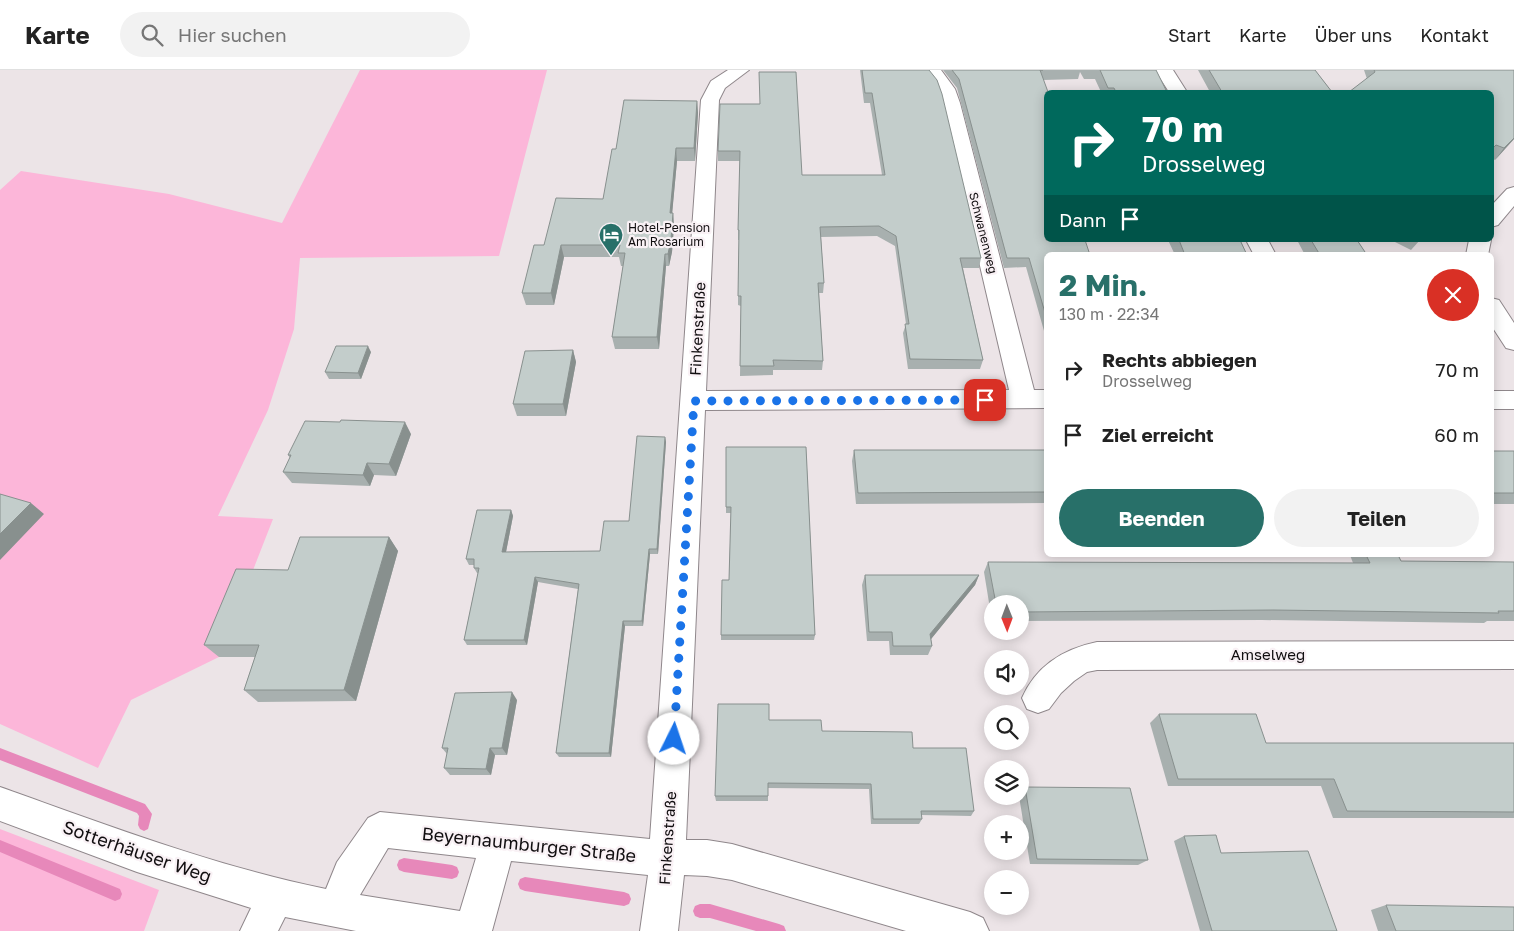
<!DOCTYPE html>
<html lang="de">
<head>
<meta charset="utf-8">
<style>
  body { margin:0; font-family:"Golos Text",sans-serif; background:#f2f2f2; color:#222; height:100vh; display:flex; flex-direction:column; font-size:19px; white-space:nowrap }
  * { box-sizing:border-box; margin:0 }
  p { font-size:16px; color:#767676 }
  .icon { flex:none; width:28px; height:28px; fill:none; stroke:currentColor; stroke-width:2; stroke-linecap:round; stroke-linejoin:round }
  .map { position:relative; flex:1; overflow:hidden }
  .sheet { position:absolute; left:1044px; top:182px; width:450px; height:305px; display:flex; flex-direction:column; background:#fff; border-radius:8px; box-shadow:0 2px 12px #0003 }
  .sheet>* { flex:none }
  .top-card { position:absolute; left:1044px; top:20px; width:450px; height:152px; border-radius:8px; box-shadow:0 2px 12px #0003; background:#00695c; color:#fff; overflow:hidden }
  .needle { width:32px; rotate:179deg }
  .buttons { position:absolute; left:984px; top:525px; display:grid; gap:10px }
  .buttons a { display:grid; place-items:center; width:45px; height:45px; border-radius:50%; background:#fff; box-shadow:0 2px 12px #0003; font-size:25px }
  .pin { position:absolute; display:grid; place-items:center; width:42px; height:42px; color:#fff; margin:-21px; border-radius:10px; box-shadow:0 2px 8px #0006 }
  .me { position:absolute; width:55px; margin:-28px; rotate:4deg; stroke-linejoin:round; filter:drop-shadow(0 0 4px #0008) }
  .turn { display:flex; align-items:center; gap:18px; height:105px; padding:0 15px; font-size:22px }
  .turn .icon { width:65px; height:65px; stroke-width:2.5 }
  .turn b { display:block; font-size:35px; line-height:42px }
  .then { display:flex; align-items:center; height:48px; padding:0 15px; background:#0003; gap:10px; font-size:19px }
  .round { display:grid; place-items:center; flex:none; width:52px; height:52px; border-radius:26px; background:#f2f2f2 }
  .summary { display:flex; align-items:center; justify-content:space-between; height:85px; padding:0 15px }
  h1 { font-size:30px; font-weight:700; line-height:38px; color:#287069 }
  .button { display:flex; gap:10px; margin-top:auto; padding:10px 15px }
  .button a { flex:1; height:58px; border-radius:30px; background:#287069; color:#fff; font-size:20px; font-weight:700; line-height:58px; text-align:center }
  .button a+a { background:#f2f2f2; color:#222 }
  ul { padding:0; list-style:none }
  li { display:flex; align-items:center; gap:15px; height:65px; padding:0 15px }
  li div { flex:1 }
  li b { display:block; font-size:19px }
  li em { font-style:normal }
  header { display:flex; align-items:center; gap:30px; box-sizing:border-box; height:70px; padding:0 25px; background:#fff; border-bottom:1px solid #e0e0e0 }
  header strong { font-size:24px }
  nav { display:flex; gap:28px; margin-inline-start:auto; font-size:18px }
  .search { width:350px; height:45px; background:#f2f2f2; display:flex; align-items:center; gap:12px; box-sizing:border-box; padding:0 18px; border-radius:28px; color:#767676; font-size:19px }
  .map>svg:first-child { display:block }
  .green { fill:#fcb6d9 }
  .lines { fill:none; stroke-linecap:round; stroke-linejoin:round }
  .stream { fill:#e788ba; fill-rule:evenodd }
  .minor-casing { stroke:#8f878b; stroke-width:2 }
  .minor { fill:#fff; fill-rule:evenodd }
  .wall { fill:#a8b0af }
  .shaded-wall { fill:#88908e }
  .building { fill:#c3cdcb; stroke:#88908e }
  .route { stroke:#1a73e8; stroke-width:9; stroke-dasharray:0 16.2 }
  .labels { text-anchor:middle; stroke-width:4.5; stroke-linejoin:round; paint-order:stroke }
  .far-poi-label { font-size:12px; fill:#110e10; stroke:#f9f1f5; text-anchor:start }
  .far-street-label { font-size:12px; fill:#110e10; stroke:#f9f1f5 }
  .street-label { font-size:15px; fill:#110e10; stroke:#f9f1f5 }
  .near-street-label { font-size:18px; fill:#110e10; stroke:#f9f1f5 }
</style>
</head>
<body>
<header>
<strong>Karte</strong>
<div class="search"><svg class="icon" aria-label="search" viewBox="0 0 24 24"><circle cx="10" cy="10" r="6"/><path d="M15 15l6 6"/></svg>Hier suchen</div>
<nav><a>Start</a><a>Karte</a><a>Über uns</a><a>Kontakt</a></nav>
</header>
<div class="map">
<svg width="1514" height="861" viewBox="0 0 1514 861">
  <rect width="100%" height="100%" fill="#ece4e7"/>
  <path class="green" d="M 360,0 L 547,0 L 499,186 L 300,188 L 294,259 L 268,340 L 218,446 L 273,449 L 219,587 L 131,630 L 98,698 L 0,654 L 0,120 L 21,101 L 169,124 L 282,153 Z
    M 0,759 L 159,820 L 144,861 L 0,861 Z"/>
  <g class="lines">
    <path class="stream" d="M 0,678 L 145,734 L 152,744 L 148,759 L 144,761 L 140,759 L 138,755 L 139,746 L 137,743 L 0,690 Z
      M 0,770 L 120,819 L 122,824 L 120,829 L 115,831 L 0,782 Z
      M 404,788 L 452,795 L 457,797 L 459,802 L 457,807 L 452,809 L 404,802 L 399,800 L 397,795 L 399,790 Z
      M 525,807 L 624,822 L 629,824 L 631,829 L 629,834 L 624,836 L 525,821 L 520,819 L 518,814 L 520,809 Z
      M 700,834 L 710,834 L 779,854 L 784,856 L 786,861 L 756,861 L 710,848 L 700,848 L 695,846 L 693,841 L 695,836 Z"/>
    <defs>
      <path id="minor" d="M 728,0 L 749,0 L 725,18 L 719,30 L 706,321 L 1009,320 L 942,33 L 937,19 L 923,0 L 941,0 L 955,19 L 960,33 L 1034,320 L 1046,320 L 1046,338 L 705,340 L 686,770 L 707,770 L 732,774 L 970,842 L 983,848 L 989,861 L 906,861 L 732,810 L 707,806 L 684,805 L 678,861 L 640,861 L 648,805 L 511,791 L 492,861 L 356,861 L 285,847 L 278,861 L 240,861 L 251,838 L 137,802 L 0,751 L 0,717 C 107,755 214,796 326,819 L 337,792 L 368,748 L 380,742 L 650,769 L 701,30 L 711,11 ZM 388,778 L 476,788 L 460,841 L 360,825 Z
        M 1155,0 L 1173,0 L 1187,22 L 1169,22 Z
        M 1514,117 L 1514,136 L 1498,155 L 1491,157 L 1491,136 L 1507,119 Z
        M 1246,170 L 1268,170 L 1276,185 L 1254,185 Z
        M 1469,170 L 1491,170 L 1488,185 L 1466,185 Z
        M 1491,228 L 1499,230 L 1514,253 L 1514,280 L 1506,278 L 1491,255 Z
        M 1491,321 L 1514,321 L 1514,339 L 1491,339 Z
        M 1514,571 L 1514,599 L 1097,600 L 1087,602 L 1074,611 L 1061,623 L 1049,639 L 1038,643 L 1027,639 L 1022,628 C 1036,596 1063,579 1097,572 Z"/>
    </defs>
    <use href="#minor" class="minor-casing"/>
    <use href="#minor" class="minor"/>
  </g>
  <path class="wall" d="M 860,0 L 929,0 L 981,188 L 979,198 L 963,198 L 983,290 L 980,299 L 908,299 L 903,263 L 906,254 L 895,176 L 877,166 L 821,167 L 824,213 L 823,223 L 819,223 L 823,291 L 822,300 L 773,300 L 773,305 L 740,306 L 741,236 L 738,235 L 738,226 L 739,170 L 738,170 L 738,160 L 740,91 L 718,91 L 718,81 L 760,34 L 802,105 L 882,105 L 870,33 L 864,33 Z
    M 943,0 L 1156,0 L 1167,22 L 1101,22 L 1095,9 L 1084,9 L 1080,2 L 1078,9 L 1043,10 L 1046,185 L 1046,268 L 1026,197 L 1004,198 L 957,18 Z
    M 1198,0 L 1315,0 L 1332,22 L 1210,22 Z
    M 1364,0 L 1514,0 L 1514,69 L 1495,90 L 1491,88 L 1491,22 L 1367,9 Z
    M 697,31 L 698,43 L 695,91 L 677,91 L 672,143 L 673,143 L 674,156 L 672,182 L 669,196 L 666,196 L 659,279 L 615,279 L 612,267 L 623,196 L 621,196 L 619,187 L 564,187 L 554,235 L 526,235 L 522,223 L 544,175 L 603,129 L 616,79 Z
    M 1168,170 L 1240,170 L 1247,185 L 1175,185 Z
    M 1297,170 L 1357,170 L 1367,185 L 1305,185 Z
    M 1391,170 L 1420,170 L 1411,180 Z
    M 573,280 L 576,292 L 566,346 L 517,346 L 513,334 Z
    M 371,282 L 361,309 L 329,309 L 325,302 Z
    M 411,364 L 396,406 L 374,405 L 370,416 L 292,413 L 283,402 L 290,388 L 288,385 Z
    M 665,367 L 666,372 L 658,484 L 650,484 L 643,556 L 625,556 L 611,687 L 559,687 L 556,683 L 578,519 L 538,512 L 527,575 L 467,575 L 464,570 L 478,503 L 477,503 L 474,498 L 474,495 L 469,495 L 466,489 L 511,440 L 513,446 L 506,482 L 600,481 L 629,451 Z
    M 806,377 L 815,565 L 814,570 L 721,570 L 721,565 L 729,510 L 731,443 L 726,443 L 726,437 Z
    M 854,380 L 1046,380 L 1046,433 L 856,434 L 852,391 Z
    M 1491,381 L 1514,381 L 1514,434 L 1491,434 Z
    M 389,467 L 398,481 L 356,631 L 258,632 L 244,620 L 255,587 L 219,587 L 204,575 L 288,500 Z
    M 1350,485 L 1398,485 L 1401,491 L 1514,492 L 1514,551 L 1487,551 L 1484,553 L 1262,550 L 1020,551 L 1020,534 L 992,534 L 992,551 L 984,502 L 988,492 L 1353,493 Z
    M 865,505 L 979,505 L 975,515 L 931,569 L 932,576 L 928,585 L 890,585 L 889,571 L 867,571 L 862,515 Z
    M 517,630 L 507,685 L 495,685 L 491,705 L 450,705 L 444,698 L 447,684 L 442,678 Z
    M 1159,644 L 1266,673 L 1514,673 L 1514,748 L 1333,748 L 1321,716 L 1168,716 L 1150,653 Z
    M 769,650 L 822,661 L 913,678 L 974,741 L 971,746 L 921,745 L 922,749 L 919,754 L 871,754 L 869,719 L 768,718 L 768,731 L 716,731 L 715,726 Z
    M 1025,717 L 1148,790 L 1138,795 L 1030,794 L 1019,726 L 1020,726 L 1020,723 Z
    M 1184,766 L 1337,861 L 1200,861 L 1174,771 Z
    M 1386,835 L 1514,861 L 1378,861 L 1371,840 Z"/>
  <path class="shaded-wall" d="M 697,31 L 698,43 L 695,91 L 694,78 Z
    M 1514,68 L 1514,69 L 1495,90 L 1504,78 Z
    M 676,78 L 677,91 L 671,156 L 670,143 Z
    M 673,143 L 674,156 L 672,182 L 669,196 L 668,184 Z
    M 561,175 L 564,187 L 554,235 L 551,223 Z
    M 665,184 L 666,196 L 659,279 L 657,267 Z
    M 368,276 L 371,282 L 361,309 L 358,303 Z
    M 573,280 L 576,292 L 566,346 L 563,334 Z
    M 405,352 L 411,364 L 396,406 L 389,394 Z
    M 665,367 L 666,372 L 658,484 L 657,479 Z
    M 367,393 L 374,405 L 370,416 L 363,405 Z
    M 31,433 L 44,444 L 0,490 L 0,464 Z
    M 511,440 L 513,446 L 505,487 L 502,482 Z
    M 389,467 L 398,481 L 356,631 L 344,620 Z
    M 649,479 L 650,484 L 643,556 L 642,551 Z
    M 979,505 L 975,515 L 927,574 L 930,564 Z
    M 535,507 L 538,512 L 527,575 L 524,570 Z
    M 623,551 L 625,556 L 611,687 L 609,683 Z
    M 512,622 L 517,630 L 507,685 L 502,678 Z
    M 490,678 L 495,685 L 491,705 L 486,699 Z"/>
  <path class="building" d="M 862,0 L 929,0 L 937,10 L 942,24 L 981,188 L 960,188 L 983,290 L 910,289 L 905,254 L 909,254 L 896,166 L 879,156 L 820,157 L 824,213 L 818,213 L 823,291 L 773,290 L 774,296 L 740,296 L 741,226 L 738,226 L 739,160 L 738,160 L 740,81 L 718,81 L 720,34 L 760,34 L 759,2 L 796,2 L 802,105 L 885,105 L 872,23 L 865,23 Z
    M 952,0 L 1043,0 L 1040,0 L 1048,22 L 1046,22 L 1046,170 L 1085,170 L 1090,185 L 1046,185 L 1046,246 L 1029,188 L 1007,188 L 959,9 Z
    M 1100,0 L 1156,0 L 1167,22 L 1116,22 L 1114,18 L 1108,18 Z
    M 1209,0 L 1315,0 L 1332,22 L 1222,22 Z
    M 1374,0 L 1514,0 L 1514,68 L 1504,78 L 1496,75 L 1491,80 L 1491,22 L 1349,22 L 1375,2 Z
    M 624,30 L 697,31 L 694,78 L 676,78 L 670,143 L 673,143 L 671,169 L 668,184 L 665,184 L 657,267 L 612,267 L 625,183 L 618,183 L 620,175 L 561,175 L 551,223 L 522,223 L 534,175 L 544,175 L 556,128 L 603,129 L 612,79 L 616,79 Z
    M 1179,170 L 1240,170 L 1247,185 L 1185,185 Z
    M 1311,170 L 1357,170 L 1367,185 L 1320,185 Z
    M 336,276 L 368,276 L 358,303 L 325,302 Z
    M 573,280 L 563,334 L 513,334 L 525,281 Z
    M 341,350 L 405,352 L 389,394 L 367,393 L 363,405 L 283,402 L 291,385 L 288,385 L 305,351 L 340,352 Z
    M 637,366 L 665,367 L 657,479 L 649,479 L 642,551 L 623,551 L 609,683 L 556,683 L 579,514 L 535,507 L 524,570 L 464,570 L 479,498 L 474,498 L 474,489 L 466,489 L 477,440 L 511,440 L 502,482 L 600,481 L 604,451 L 629,451 Z
    M 726,377 L 806,377 L 815,565 L 721,565 L 722,510 L 729,510 L 731,437 L 726,437 Z
    M 854,380 L 1046,380 L 1046,422 L 858,423 Z
    M 1491,381 L 1514,381 L 1514,423 L 1491,423 Z
    M 0,424 L 31,433 L 0,464 Z
    M 300,467 L 389,467 L 344,620 L 244,620 L 259,575 L 204,575 L 236,499 L 288,500 Z
    M 1366,485 L 1398,485 L 1401,491 L 1514,492 L 1514,541 L 1498,541 L 1499,543 L 1273,540 L 1020,542 L 1020,534 L 996,534 L 988,492 L 1370,493 Z
    M 865,505 L 979,505 L 930,564 L 932,576 L 893,576 L 892,562 L 869,562 Z
    M 512,622 L 502,678 L 490,678 L 486,699 L 444,698 L 448,678 L 442,678 L 455,623 Z
    M 718,634 L 769,634 L 769,650 L 821,650 L 822,661 L 912,662 L 913,678 L 966,678 L 974,741 L 921,741 L 922,749 L 873,749 L 871,714 L 768,713 L 768,726 L 715,726 Z
    M 1159,644 L 1256,644 L 1266,673 L 1514,673 L 1514,742 L 1347,741 L 1334,709 L 1178,709 Z
    M 1025,717 L 1130,718 L 1148,790 L 1037,789 Z
    M 1216,765 L 1221,783 L 1308,781 L 1337,861 L 1212,861 L 1184,766 Z
    M 1386,835 L 1514,837 L 1514,861 L 1396,861 Z"/>
  <g class="lines">
    <path class="route" d="M 674,669 L 694,331 L 985,330"/>
  </g>
  <defs>
    <symbol id="hotel-pin" viewBox="-11 -11 22 30"><path d="M0 17L-7.5 6A9.5 9.5 0 1 1 7.5 6Z" fill="#287069" stroke="#f9f1f5"/><path d="M-6-4.5h1.5V1H6V5H4.5V3h-9V5H-6ZM-4 0a1.8 1.8 0 1 1 3.6 0ZM.5 0V-2.5h3Q6-2.5 6 0Z" fill="#fff"/></symbol>
  </defs>
  <g fill-rule="evenodd">
    <use href="#hotel-pin" x="597" y="151" width="28" height="38"/>
  </g>
  <g class="labels">
    <g class="far-poi-label">
      <text x="628" y="162">Hotel-Pension<tspan x="628" dy="14">Am Rosarium</tspan></text>
    </g>
    <g class="far-street-label">
      <text transform="translate(983 163) rotate(76)" y="4">Schwanenweg</text>
    </g>
    <g class="street-label">
      <text transform="translate(698 259) rotate(-87)" y="5">Finkenstraße</text>
      <text x="1268" y="590">Amselweg</text>
      <text transform="translate(668 768) rotate(-86)" y="5">Finkenstraße</text>
    </g>
    <g class="near-street-label">
      <text transform="translate(529 775) rotate(6)" y="6">Beyernaumburger Straße</text>
      <text transform="translate(137 782) rotate(19)" y="6">Sotterhäuser Weg</text>
    </g>
  </g>
</svg>
<div class="buttons">
<a><svg class="needle" viewBox="-14 -14 28 28"><path d="M0-13l5 13h-10z" fill="#e53935"/><path d="M0 13l5-13h-10z" fill="#767676"/></svg></a>
<a><svg class="icon" aria-label="sound" viewBox="0 0 24 24"><path d="M4 9h4l5-4v14l-5-4H4zM17 9q2 3 0 6"/></svg></a>
<a><svg class="icon" aria-label="search" viewBox="0 0 24 24"><circle cx="10" cy="10" r="6"/><path d="M15 15l6 6"/></svg></a>
<a><svg class="icon" aria-label="layers" viewBox="0 0 24 24"><path d="M12 4l9 5-9 5-9-5zM3 14l9 5 9-5"/></svg></a>
<a>+</a>
<a>−</a>
</div>
<div class="pin" style="left:985px;top:330px;background:#d93025"><svg class="icon" aria-label="arrive" viewBox="0 0 24 24"><path d="M6 21V4h12l-3 4 3 4H6"/></svg></div>
<svg class="me" style="left:674px;top:669px" viewBox="-20 -20 40 40"><circle r="19" fill="#fff"/><path d="M0-13L10 11 0 6-10 11z" fill="#1a73e8"/></svg>
<div class="top-card">
<div class="turn"><svg class="icon" aria-label="right" viewBox="0 0 24 24"><path d="M7 20v-9h11M14 6l5 5-5 5"/></svg><div><b>70 m</b>Drosselweg</div></div>
<div class="then">Dann<svg class="icon" aria-label="arrive" viewBox="0 0 24 24"><path d="M6 21V4h12l-3 4 3 4H6"/></svg></div>
</div>
<section class="sheet">
<div class="summary"><div><h1>2 Min.</h1><p>130 m · 22:34</p></div><a class="round" style="background:#d93025;color:#fff"><svg class="icon" aria-label="close" viewBox="0 0 24 24"><path d="M6 6l12 12M18 6L6 18"/></svg></a></div>
<ul>
<li><svg class="icon" aria-label="right" viewBox="0 0 24 24"><path d="M7 20v-9h11M14 6l5 5-5 5"/></svg><div><b>Rechts abbiegen</b><p>Drosselweg</p></div><em>70 m</em></li>
<li><svg class="icon" aria-label="arrive" viewBox="0 0 24 24"><path d="M6 21V4h12l-3 4 3 4H6"/></svg><div><b>Ziel erreicht</b></div><em>60 m</em></li>
</ul>
<div class="button"><a>Beenden</a><a>Teilen</a></div>
</section>
</div>
</body>
</html>
